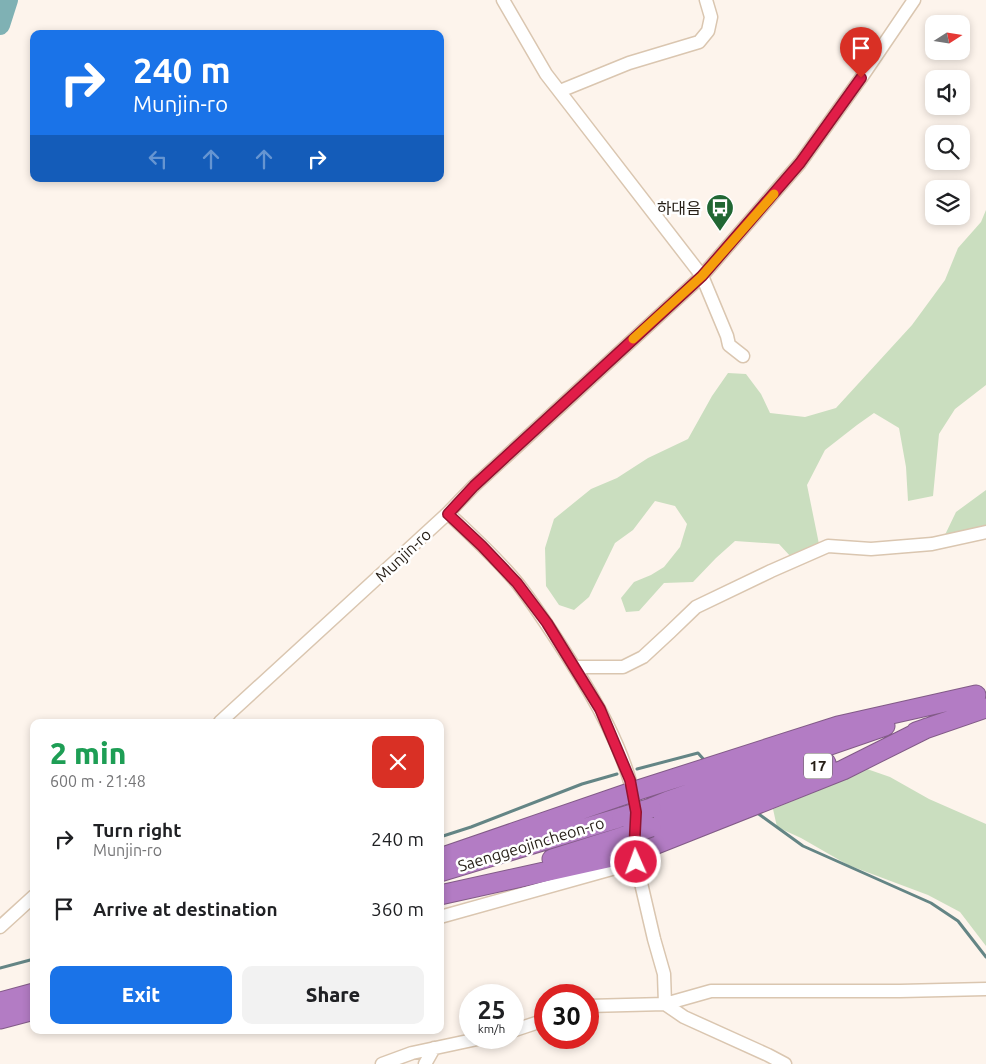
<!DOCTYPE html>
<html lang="en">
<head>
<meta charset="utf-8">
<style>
  body { margin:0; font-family:Ubuntu,"Noto Sans KR",sans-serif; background:#f2f2f2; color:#202124; height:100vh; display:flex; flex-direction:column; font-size:19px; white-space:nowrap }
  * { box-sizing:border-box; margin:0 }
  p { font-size:16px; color:#757577 }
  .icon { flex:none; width:28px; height:28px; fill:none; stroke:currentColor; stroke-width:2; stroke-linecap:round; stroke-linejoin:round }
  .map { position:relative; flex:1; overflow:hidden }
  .sheet { position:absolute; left:30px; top:719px; width:414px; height:315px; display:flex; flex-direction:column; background:#fff; border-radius:10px; box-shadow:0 2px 8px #0003 }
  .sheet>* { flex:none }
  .guide { position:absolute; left:30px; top:30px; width:414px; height:152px; border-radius:10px; box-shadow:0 2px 8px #0003; background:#1a73e8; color:#fff; overflow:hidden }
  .needle { width:32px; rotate:78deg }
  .fabs { position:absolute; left:925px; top:15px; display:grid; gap:10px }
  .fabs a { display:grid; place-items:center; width:45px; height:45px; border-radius:10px; background:#fff; box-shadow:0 2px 8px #0003; font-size:25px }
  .speed { position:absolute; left:459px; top:984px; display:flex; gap:10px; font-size:25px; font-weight:700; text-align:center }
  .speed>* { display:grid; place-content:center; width:65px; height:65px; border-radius:50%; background:#fff; box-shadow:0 2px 8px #0003; line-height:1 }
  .speed small { font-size:12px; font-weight:400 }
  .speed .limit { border:8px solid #d22; background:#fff; color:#111 }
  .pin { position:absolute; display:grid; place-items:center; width:42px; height:42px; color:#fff; margin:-51px -21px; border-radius:50% 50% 50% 0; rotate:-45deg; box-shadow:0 0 5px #0007 }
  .pin .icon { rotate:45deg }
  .me { position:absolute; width:55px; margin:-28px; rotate:358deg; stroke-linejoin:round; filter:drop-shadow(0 0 4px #0008) }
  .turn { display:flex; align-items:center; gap:18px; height:105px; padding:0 20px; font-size:22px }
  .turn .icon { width:65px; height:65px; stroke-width:2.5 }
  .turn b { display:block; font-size:35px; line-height:42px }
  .lanes { display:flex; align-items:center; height:48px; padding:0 20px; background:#0003; justify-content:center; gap:25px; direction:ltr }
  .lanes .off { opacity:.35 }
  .round { display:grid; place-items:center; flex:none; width:52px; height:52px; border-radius:10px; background:#f2f2f2 }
  .headline { display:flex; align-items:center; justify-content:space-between; height:85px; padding:0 20px }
  h1 { font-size:30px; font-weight:800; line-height:38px; color:#1e9e55 }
  .primary-button { display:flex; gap:10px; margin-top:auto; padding:10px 20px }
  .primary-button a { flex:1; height:58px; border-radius:10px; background:#1a73e8; color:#fff; font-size:20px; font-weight:800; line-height:58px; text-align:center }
  .primary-button a+a { background:#f2f2f2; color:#202124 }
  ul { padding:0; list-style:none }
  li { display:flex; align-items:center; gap:15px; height:70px; padding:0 20px }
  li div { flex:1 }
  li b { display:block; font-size:19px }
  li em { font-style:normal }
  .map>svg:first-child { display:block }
  .green { fill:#cadebf }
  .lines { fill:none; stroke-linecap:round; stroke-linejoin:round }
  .stream { stroke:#648585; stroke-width:3 }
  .river { stroke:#7fb1b4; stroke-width:20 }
  .minor-casing { stroke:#dac6b0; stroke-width:15 }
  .highway-casing { stroke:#825b87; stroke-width:21 }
  .minor { stroke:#fff; stroke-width:12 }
  .highway { stroke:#b37cc4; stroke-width:19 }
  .highway-bridge-casing { stroke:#825b87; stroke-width:21; stroke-linecap:butt }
  .highway-bridge { stroke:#b37cc4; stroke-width:19 }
  .route-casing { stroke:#92132f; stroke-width:12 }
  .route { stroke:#e11d48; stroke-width:9 }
  .slow { stroke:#f59e0b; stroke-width:9 }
  .labels { text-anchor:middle; stroke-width:5; stroke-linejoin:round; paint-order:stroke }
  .shield { fill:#fff; stroke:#67625c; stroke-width:1 }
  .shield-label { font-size:15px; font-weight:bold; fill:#261e16 }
  .poi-label { font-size:16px; fill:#261e16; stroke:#fff; text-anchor:end }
  .street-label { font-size:16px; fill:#261e16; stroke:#fff }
</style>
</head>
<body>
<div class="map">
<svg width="986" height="1064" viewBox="0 0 986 1064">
  <rect width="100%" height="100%" fill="#fdf4ec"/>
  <path class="green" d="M 986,210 L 986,385 L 955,409 L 939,434 L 933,496 L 908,501 L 906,467 L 899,428 L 874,413 L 857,425 L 825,450 L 807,485 L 820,549 L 791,557 L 779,544 L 735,541 L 716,558 L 693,582 L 664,583 L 639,611 L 626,612 L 621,598 L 634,582 L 651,575 L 664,567 L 680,547 L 687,524 L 675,506 L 655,501 L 633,530 L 615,543 L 589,597 L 574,610 L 559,605 L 546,586 L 545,548 L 554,519 L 591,489 L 617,478 L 648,458 L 688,439 L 712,396 L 728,373 L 746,374 L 761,394 L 770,413 L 805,417 L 836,408 L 912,325 L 945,280 L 958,248 L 981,222 Z
    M 986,490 L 986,532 L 943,539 L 956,512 Z
    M 867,769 L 890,777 L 929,799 L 986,824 L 986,946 L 960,912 L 928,895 L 848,865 L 801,838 L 777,827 L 773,809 L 829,786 Z"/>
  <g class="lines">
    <path class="stream" d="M 637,769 L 698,753 L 706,762
      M 756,812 L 803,846 L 931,903 L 958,921 L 986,957
      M 440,837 L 471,827 L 582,784 L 617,774
      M 0,968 L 34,959"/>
    <path class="river" d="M 0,25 L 8,0"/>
    <defs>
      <path id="minor" d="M 503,0 L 546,74 L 702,276 L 727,336 L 729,345 L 743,356
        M 560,91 L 629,63 L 699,42 L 708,31 L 711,17 L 706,0
        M 448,513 C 472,536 497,558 518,584 C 536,607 552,632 568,657 C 595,699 624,749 634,798
        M 575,667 L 623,667 L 643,657 L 670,632 L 696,607 L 771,571 L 828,546 L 871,549 L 932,544 L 986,532
        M 220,722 L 448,513 L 474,486 L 702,276 L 800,163 L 861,78 L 914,0
        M 635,846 L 634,853 L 654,939 L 664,974 L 665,1004 L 684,1017 L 768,1055 L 785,1064
        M 440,917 L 637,862
        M 0,927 L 34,896
        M 588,1006 L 665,1004 L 711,991 L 900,991 L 986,989
        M 512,1031 L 545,1020
        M 382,1064 L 412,1053 L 482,1038
        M 425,1064 L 434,1048"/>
      <path id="highway" d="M 916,732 L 986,708
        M 651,808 L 668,801 L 885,726
        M 651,827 L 826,763
        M 440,858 L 632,792 L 838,726 L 976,695
        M 552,859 L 625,836
        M 440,872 L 622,817
        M 440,895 L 639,851 L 843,770 L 927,728
        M 0,1002 L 34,993
        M 0,1019 L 34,1010"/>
    </defs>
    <use href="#minor" class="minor-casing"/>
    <use href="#highway" class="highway-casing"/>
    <use href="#minor" class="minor"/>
    <use href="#highway" class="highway"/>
    <defs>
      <path id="highway-bridge" d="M 622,817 L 651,808
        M 625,836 L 651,827"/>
    </defs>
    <use href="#highway-bridge" class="highway-bridge-casing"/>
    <use href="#highway-bridge" class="highway-bridge"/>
  </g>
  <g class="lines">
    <defs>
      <path id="route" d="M 636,862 L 634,852 L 636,812 L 630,780 L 600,709 L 547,623 L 517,583 L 482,546 L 448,514 L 474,486 L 702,276 L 800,163 L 861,78"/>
    </defs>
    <use href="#route" class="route-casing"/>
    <use href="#route" class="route"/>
    <path class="slow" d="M 633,339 L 702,276 L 774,194"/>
  </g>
  <defs>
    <symbol id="bus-pin" viewBox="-11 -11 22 30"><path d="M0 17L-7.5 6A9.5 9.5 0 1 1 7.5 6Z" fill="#216733" stroke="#fff"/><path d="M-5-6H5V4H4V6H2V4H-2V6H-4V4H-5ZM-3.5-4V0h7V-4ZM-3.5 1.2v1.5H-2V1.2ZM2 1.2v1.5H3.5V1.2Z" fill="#fff"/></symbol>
  </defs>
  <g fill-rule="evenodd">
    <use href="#bus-pin" x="704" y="192" width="32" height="43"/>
  </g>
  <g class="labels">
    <rect class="shield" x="804" y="753.5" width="28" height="25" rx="4"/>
    <g class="shield-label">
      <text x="818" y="771">17</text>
    </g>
    <g class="poi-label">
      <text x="701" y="214">하대음</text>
    </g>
    <g class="street-label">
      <text transform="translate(403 555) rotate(-43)" y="6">Munjin-ro</text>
      <text transform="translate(531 844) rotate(-17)" y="6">Saenggeojincheon-ro</text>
    </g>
  </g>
</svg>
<div class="fabs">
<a><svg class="needle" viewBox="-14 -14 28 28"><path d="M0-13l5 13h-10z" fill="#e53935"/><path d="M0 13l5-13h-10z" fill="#757577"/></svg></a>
<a><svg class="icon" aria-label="sound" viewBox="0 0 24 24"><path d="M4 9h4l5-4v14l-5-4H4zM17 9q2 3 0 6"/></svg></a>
<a><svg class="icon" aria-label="search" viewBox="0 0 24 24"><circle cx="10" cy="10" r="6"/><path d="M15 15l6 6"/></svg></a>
<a><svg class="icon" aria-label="layers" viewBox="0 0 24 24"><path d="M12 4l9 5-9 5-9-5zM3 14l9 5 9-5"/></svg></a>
</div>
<div class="speed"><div>25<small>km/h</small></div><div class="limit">30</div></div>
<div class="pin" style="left:861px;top:78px;background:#d93025"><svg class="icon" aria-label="arrive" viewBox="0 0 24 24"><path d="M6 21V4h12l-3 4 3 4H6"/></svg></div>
<svg class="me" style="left:636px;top:862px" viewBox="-20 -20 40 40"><circle r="17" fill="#e11d48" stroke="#fff" stroke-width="3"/><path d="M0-11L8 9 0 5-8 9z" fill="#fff"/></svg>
<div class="guide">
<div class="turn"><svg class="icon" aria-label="right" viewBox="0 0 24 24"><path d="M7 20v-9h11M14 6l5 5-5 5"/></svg><div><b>240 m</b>Munjin-ro</div></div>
<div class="lanes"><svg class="icon off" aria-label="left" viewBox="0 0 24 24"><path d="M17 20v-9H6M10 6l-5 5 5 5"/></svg><svg class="icon off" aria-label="ahead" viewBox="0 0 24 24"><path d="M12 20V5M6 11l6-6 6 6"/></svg><svg class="icon off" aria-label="ahead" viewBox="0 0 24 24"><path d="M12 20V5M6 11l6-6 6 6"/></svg><svg class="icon" aria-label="right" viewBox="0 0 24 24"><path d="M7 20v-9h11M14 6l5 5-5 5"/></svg></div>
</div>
<section class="sheet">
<div class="headline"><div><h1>2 min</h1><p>600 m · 21:48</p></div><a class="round" style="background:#d93025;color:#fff"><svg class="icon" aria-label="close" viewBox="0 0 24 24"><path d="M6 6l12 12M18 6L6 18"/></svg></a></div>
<ul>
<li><svg class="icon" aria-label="right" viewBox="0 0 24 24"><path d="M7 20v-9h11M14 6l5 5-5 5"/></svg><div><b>Turn right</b><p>Munjin-ro</p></div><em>240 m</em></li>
<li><svg class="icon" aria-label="arrive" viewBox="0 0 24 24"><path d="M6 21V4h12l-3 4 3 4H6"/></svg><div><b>Arrive at destination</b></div><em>360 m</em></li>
</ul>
<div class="primary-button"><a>Exit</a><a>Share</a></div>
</section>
</div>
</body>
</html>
